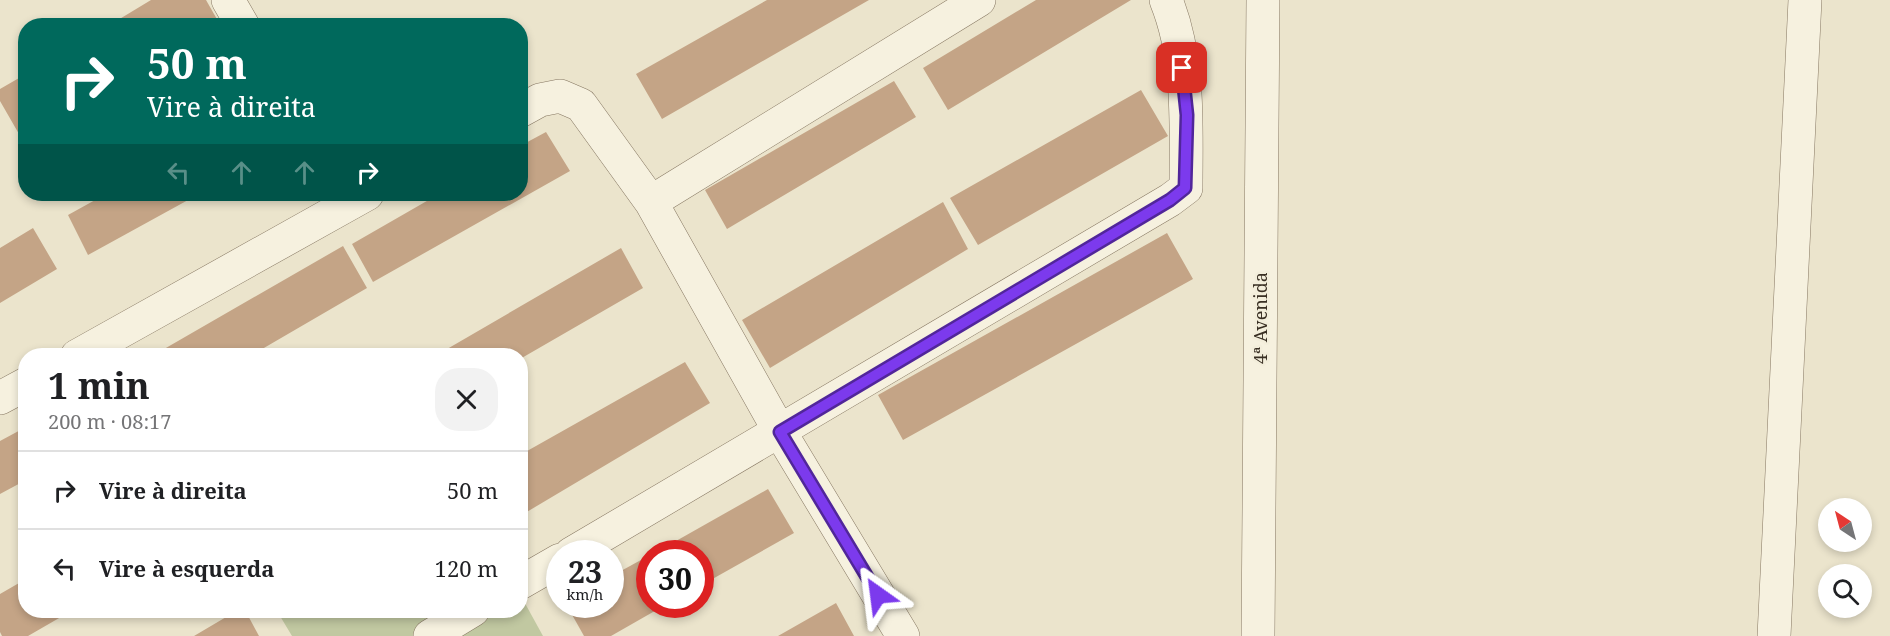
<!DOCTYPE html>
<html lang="pt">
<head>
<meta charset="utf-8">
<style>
  body { margin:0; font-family:"Noto Serif",serif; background:#f2f2f2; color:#202124; height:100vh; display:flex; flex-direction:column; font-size:22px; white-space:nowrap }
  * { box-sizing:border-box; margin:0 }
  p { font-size:20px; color:#757577 }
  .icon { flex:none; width:33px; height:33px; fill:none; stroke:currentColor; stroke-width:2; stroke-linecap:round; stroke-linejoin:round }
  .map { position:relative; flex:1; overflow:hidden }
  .drawer { position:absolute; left:18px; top:348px; width:510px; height:270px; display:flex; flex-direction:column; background:#fff; border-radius:24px; box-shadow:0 3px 9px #0003 }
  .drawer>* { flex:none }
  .banner { position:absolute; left:18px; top:18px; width:510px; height:183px; border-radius:24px; box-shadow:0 3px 9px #0003; background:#00695c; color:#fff; overflow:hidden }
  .needle { width:39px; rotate:324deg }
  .controls { position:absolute; left:1818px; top:498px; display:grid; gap:12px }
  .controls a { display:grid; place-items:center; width:54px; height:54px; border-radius:50%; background:#fff; box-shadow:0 3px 9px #0003; font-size:30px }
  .speed { position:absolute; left:546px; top:540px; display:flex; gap:12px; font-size:30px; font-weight:700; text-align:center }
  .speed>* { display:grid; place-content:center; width:78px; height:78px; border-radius:50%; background:#fff; box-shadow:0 3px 9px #0003; line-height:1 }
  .speed small { font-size:15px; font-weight:400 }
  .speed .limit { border:9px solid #d22; background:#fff; color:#111 }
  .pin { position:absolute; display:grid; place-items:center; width:51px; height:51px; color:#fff; margin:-26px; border-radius:12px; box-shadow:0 3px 9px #0006 }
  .me { position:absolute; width:66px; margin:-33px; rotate:329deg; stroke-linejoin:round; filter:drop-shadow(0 0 4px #0008) }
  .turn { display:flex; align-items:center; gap:21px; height:126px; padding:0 30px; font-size:27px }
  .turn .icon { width:78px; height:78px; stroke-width:2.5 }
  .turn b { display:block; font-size:42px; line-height:51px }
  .lanes { display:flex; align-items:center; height:57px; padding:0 30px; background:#0003; justify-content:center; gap:30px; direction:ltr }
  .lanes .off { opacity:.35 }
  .round { display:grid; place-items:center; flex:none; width:63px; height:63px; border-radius:24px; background:#f2f2f2 }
  .head { display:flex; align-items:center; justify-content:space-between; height:102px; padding:0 30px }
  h1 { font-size:36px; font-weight:700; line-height:45px }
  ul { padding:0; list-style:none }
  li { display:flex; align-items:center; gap:18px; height:78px; padding:0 30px; border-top:2px solid #e0e0e0 }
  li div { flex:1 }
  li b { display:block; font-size:22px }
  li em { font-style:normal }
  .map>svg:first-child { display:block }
  .green { fill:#c1c8a1 }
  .building { fill:#c4a486 }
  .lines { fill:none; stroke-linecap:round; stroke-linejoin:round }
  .minor-casing { stroke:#867762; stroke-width:34 }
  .minor { stroke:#f6f1df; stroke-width:33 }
  .route-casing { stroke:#51269a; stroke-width:15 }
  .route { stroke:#7c3aed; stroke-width:10 }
  .labels { text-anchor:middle; stroke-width:5; stroke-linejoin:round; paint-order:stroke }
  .street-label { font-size:18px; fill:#392f23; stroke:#f3eedb }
</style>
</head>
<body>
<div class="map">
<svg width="1890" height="636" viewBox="0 0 1890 636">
  <rect width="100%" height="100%" fill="#ebe4cc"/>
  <path class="green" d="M 521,596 L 543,636 L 292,636 L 277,611 L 520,610 Z"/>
  <path class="building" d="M 151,0 L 206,0 L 218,21 L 210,26 L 108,26 Z
    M 767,0 L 869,0 L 662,119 L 636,74 Z
    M 1036,0 L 1131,0 L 948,110 L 923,68 Z
    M 26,74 L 26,131 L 19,134 L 0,101 L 0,89 Z
    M 894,81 L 916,117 L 727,229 L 705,190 Z
    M 1141,90 L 1168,136 L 978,245 L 950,198 Z
    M 546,132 L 570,171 L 373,282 L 352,244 L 439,194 L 520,194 L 520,146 Z
    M 106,194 L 199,194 L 88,255 L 68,215 Z
    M 943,202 L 968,249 L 770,368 L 742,320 Z
    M 33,228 L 57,269 L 0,303 L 0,248 Z
    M 1167,233 L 1193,279 L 903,440 L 878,395 Z
    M 343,246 L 367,288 L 250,356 L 152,356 Z
    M 621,248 L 643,288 L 520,359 L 520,356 L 435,356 Z
    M 685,362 L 710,403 L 520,516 L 520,455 Z
    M 26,427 L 26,480 L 0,494 L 0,441 Z
    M 768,489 L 794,533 L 700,586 L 700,554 L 653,554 Z
    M 650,555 L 650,604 L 667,604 L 611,636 L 584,636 L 566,604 L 610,604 L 610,577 Z
    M 26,579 L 26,610 L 73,610 L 28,636 L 2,636 L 0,632 L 0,594 Z
    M 836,603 L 854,636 L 778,636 Z
    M 238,610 L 245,610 L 259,636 L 194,636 Z"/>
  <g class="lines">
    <defs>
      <path id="minor" d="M 228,0 L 243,26
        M 520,111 L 540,100 L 560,96 L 581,105 L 651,202 L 780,432 L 903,636
        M 651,202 L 979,0
        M 77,356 L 367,194
        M 0,398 L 26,384
        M 571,554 L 1170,200 L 1186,188 C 1186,126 1190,59 1166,0
        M 520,583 L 560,560
        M 430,636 L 473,610
        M 1258,636 L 1263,0
        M 1774,636 L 1805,0"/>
    </defs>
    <use href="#minor" class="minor-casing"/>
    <use href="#minor" class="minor"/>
  </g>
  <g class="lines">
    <defs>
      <path id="route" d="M 878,595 L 780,432 L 1170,200 L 1185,188 L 1187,115 L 1182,68"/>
    </defs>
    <use href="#route" class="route-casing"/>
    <use href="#route" class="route"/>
  </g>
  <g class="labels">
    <g class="street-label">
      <text transform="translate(1261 318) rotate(-90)" y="6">4ª Avenida</text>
    </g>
  </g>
</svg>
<div class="controls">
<a><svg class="needle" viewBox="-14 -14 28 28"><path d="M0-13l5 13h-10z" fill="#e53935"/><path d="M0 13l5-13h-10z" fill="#757577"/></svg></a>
<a><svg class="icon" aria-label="search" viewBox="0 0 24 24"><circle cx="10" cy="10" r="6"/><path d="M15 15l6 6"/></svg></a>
</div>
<div class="speed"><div>23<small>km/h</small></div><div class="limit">30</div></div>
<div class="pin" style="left:1182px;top:68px;background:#d93025"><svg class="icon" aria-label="arrive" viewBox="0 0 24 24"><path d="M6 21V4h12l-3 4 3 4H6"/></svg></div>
<svg class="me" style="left:878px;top:595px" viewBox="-20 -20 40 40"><path d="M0-17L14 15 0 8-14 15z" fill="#7c3aed" stroke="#fff" stroke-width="4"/></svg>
<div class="banner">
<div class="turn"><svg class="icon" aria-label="right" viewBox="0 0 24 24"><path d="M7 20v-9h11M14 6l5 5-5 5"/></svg><div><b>50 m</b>Vire à direita</div></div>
<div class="lanes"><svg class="icon off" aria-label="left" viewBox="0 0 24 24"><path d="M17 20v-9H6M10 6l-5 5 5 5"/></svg><svg class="icon off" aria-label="ahead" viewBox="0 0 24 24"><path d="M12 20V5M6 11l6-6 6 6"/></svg><svg class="icon off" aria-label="ahead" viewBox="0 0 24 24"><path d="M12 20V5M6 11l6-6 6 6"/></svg><svg class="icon" aria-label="right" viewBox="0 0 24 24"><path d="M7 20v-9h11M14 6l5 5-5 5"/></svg></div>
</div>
<section class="drawer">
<div class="head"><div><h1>1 min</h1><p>200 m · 08:17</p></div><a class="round"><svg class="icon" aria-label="close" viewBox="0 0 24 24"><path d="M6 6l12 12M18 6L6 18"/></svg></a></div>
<ul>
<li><svg class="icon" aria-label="right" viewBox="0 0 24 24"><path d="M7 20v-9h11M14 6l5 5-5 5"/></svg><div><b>Vire à direita</b></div><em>50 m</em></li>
<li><svg class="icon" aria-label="left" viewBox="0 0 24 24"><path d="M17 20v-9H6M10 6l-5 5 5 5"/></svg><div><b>Vire à esquerda</b></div><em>120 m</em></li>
</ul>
</section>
</div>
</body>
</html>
